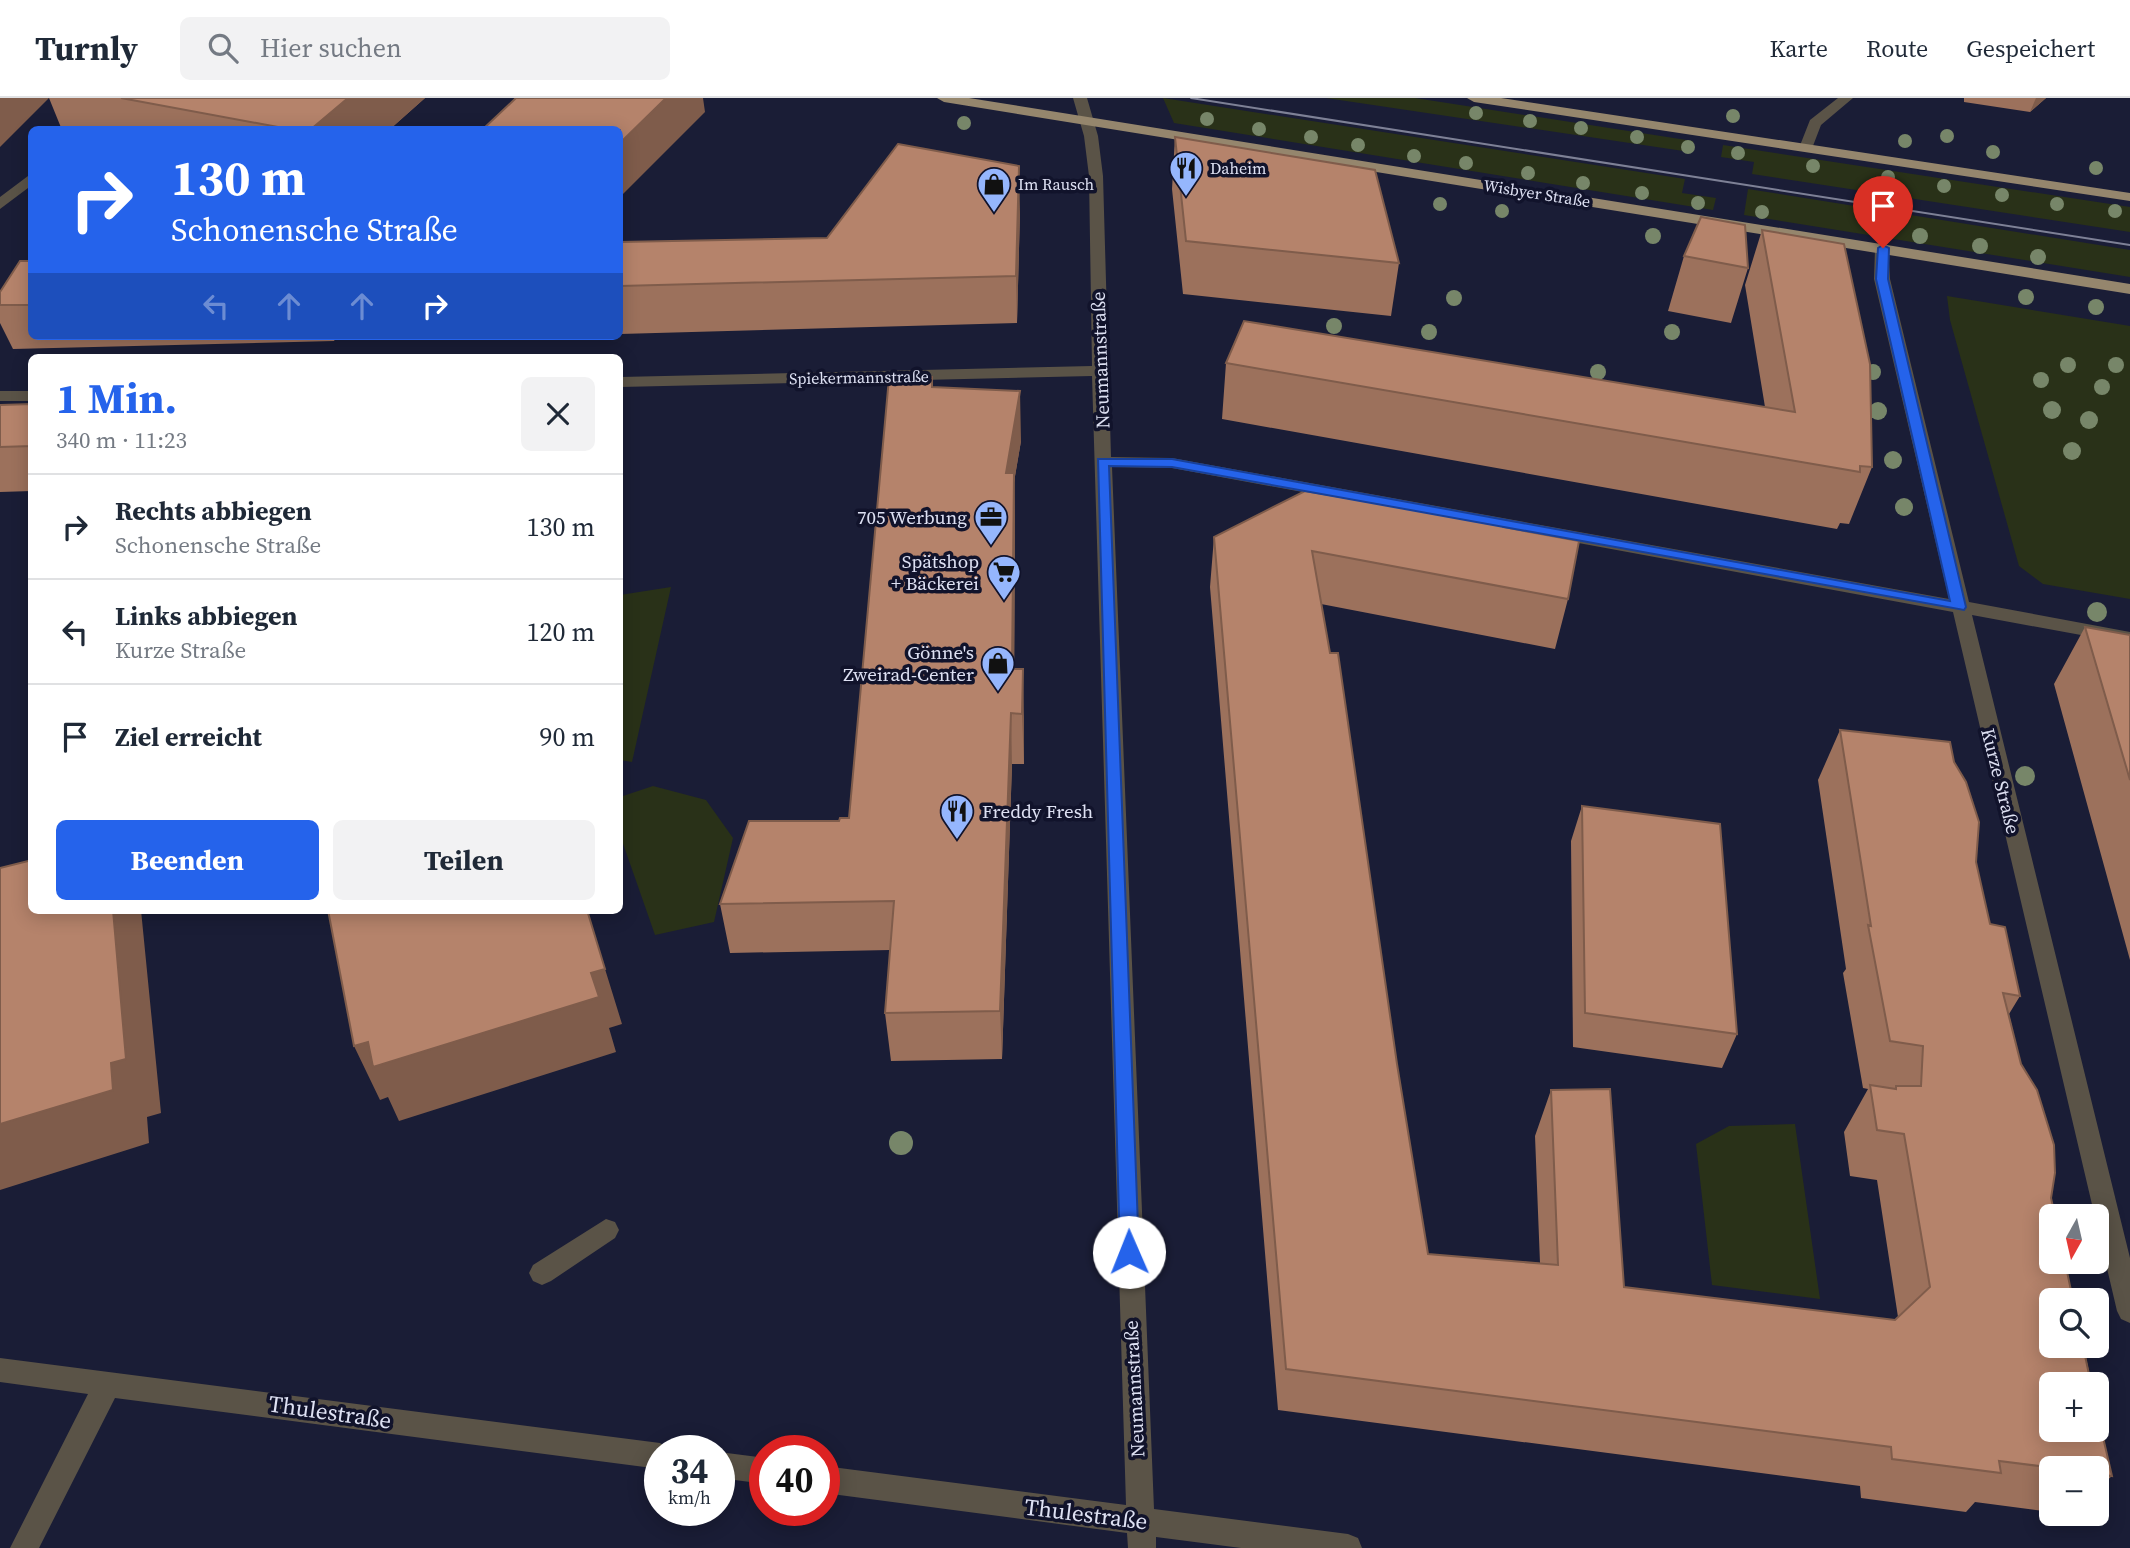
<!DOCTYPE html>
<html lang="de">
<head>
<meta charset="utf-8">
<style>
  body { margin:0; font-family:"Source Serif 4",serif; background:#f2f2f3; color:#1f2937; height:100vh; display:flex; flex-direction:column; font-size:26px; white-space:nowrap }
  * { box-sizing:border-box; margin:0 }
  p { font-size:23px; color:#747a83 }
  .icon { flex:none; width:38px; height:38px; fill:none; stroke:currentColor; stroke-width:2; stroke-linecap:round; stroke-linejoin:round }
  .map { position:relative; flex:1; overflow:hidden }
  .side { position:absolute; left:28px; top:256px; width:595px; height:560px; display:flex; flex-direction:column; background:#fff; border-radius:10px; box-shadow:0 4px 18px #0003 }
  .side>* { flex:none }
  .banner { position:absolute; left:28px; top:28px; width:595px; height:214px; border-radius:10px; box-shadow:0 4px 18px #0003; background:#2563eb; color:#fff; overflow:hidden }
  .needle { width:46px; rotate:188deg }
  .buttons { position:absolute; left:2039px; top:1106px; display:grid; gap:14px }
  .buttons a { display:grid; place-items:center; width:70px; height:70px; border-radius:10px; background:#fff; box-shadow:0 4px 18px #0003; font-size:35px }
  .speed { position:absolute; left:644px; top:1337px; display:flex; gap:14px; font-size:35px; font-weight:700; text-align:center }
  .speed>* { display:grid; place-content:center; width:91px; height:91px; border-radius:50%; background:#fff; box-shadow:0 4px 18px #0003; line-height:1 }
  .speed small { font-size:18px; font-weight:400 }
  .speed .limit { border:10px solid #d22; background:#fff; color:#111 }
  .pin { position:absolute; display:grid; place-items:center; width:60px; height:60px; color:#fff; margin:-72px -30px; border-radius:50% 50% 50% 0; rotate:-45deg; box-shadow:0 0 7px #0007 }
  .pin .icon { rotate:45deg }
  .me { position:absolute; width:77px; margin:-38px; rotate:359deg; stroke-linejoin:round; filter:drop-shadow(0 0 5px #0008) }
  .turn { display:flex; align-items:center; gap:24px; height:147px; padding:0 28px; font-size:32px }
  .turn .icon { width:91px; height:91px; stroke-width:2.5 }
  .turn b { display:block; font-size:49px; line-height:60px }
  .lanes { display:flex; align-items:center; height:66px; padding:0 28px; background:#0003; justify-content:center; gap:35px; direction:ltr }
  .lanes .off { opacity:.35 }
  .round { display:grid; place-items:center; flex:none; width:74px; height:74px; border-radius:10px; background:#f2f2f3 }
  .head { display:flex; align-items:center; justify-content:space-between; height:119px; padding:0 28px }
  h1 { font-size:42px; font-weight:700; line-height:52px; color:#2563eb }
  .primary-button { display:flex; gap:14px; margin-top:auto; padding:14px 28px }
  .primary-button a { flex:1; height:80px; border-radius:10px; background:#2563eb; color:#fff; font-size:28px; font-weight:700; line-height:80px; text-align:center }
  .primary-button a+a { background:#f2f2f3; color:#1f2937 }
  ul { padding:0; list-style:none }
  li { display:flex; align-items:center; gap:21px; height:105px; padding:0 28px; border-top:2px solid #e0e1e3 }
  li div { flex:1 }
  li b { display:block; font-size:26px }
  li em { font-style:normal }
  header { display:flex; align-items:center; gap:42px; box-sizing:border-box; height:98px; padding:0 35px; background:#fff; border-bottom:2px solid #e0e1e3 }
  header strong { font-size:33px }
  nav { display:flex; gap:38px; margin-inline-start:auto; font-size:24px }
  .search { width:490px; height:63px; background:#f2f2f3; display:flex; align-items:center; gap:18px; box-sizing:border-box; padding:0 24px; border-radius:10px; color:#747a83; font-size:26px }
  .map>svg:first-child { display:block }
  .green { fill:#293118 }
  .lines { fill:none; stroke-linecap:round; stroke-linejoin:round }
  .minor { fill:#5a5347; fill-rule:evenodd }
  .major { fill:#95866d; fill-rule:evenodd }
  .tram { stroke:#7e8196; stroke-width:2 }
  .tree { fill:#778669 }
  .wall { fill:#9c715c }
  .shaded-wall { fill:#7f5c4b }
  .building { fill:#b5836b; stroke:#7f5c4b; stroke-width:2 }
  .route { fill:#2563eb; stroke:#184099; stroke-width:2 }
  .labels { text-anchor:middle; stroke-width:7; stroke-linejoin:round; paint-order:stroke }
  .far-poi-label { font-size:16px; fill:#dee1f3; stroke:#11132b; text-anchor:start }
  .far-street-label { font-size:16px; fill:#dee1f3; stroke:#11132b }
  .street-label { font-size:19px; fill:#dee1f3; stroke:#11132b }
  .poi-label { font-size:19px; fill:#dee1f3; stroke:#11132b; text-anchor:end }
  .near-street-label { font-size:23px; fill:#dee1f3; stroke:#11132b }
</style>
</head>
<body>
<header>
<strong>Turnly</strong>
<div class="search"><svg class="icon" aria-label="search" viewBox="0 0 24 24"><circle cx="10" cy="10" r="6"/><path d="M15 15l6 6"/></svg>Hier suchen</div>
<nav><a>Karte</a><a>Route</a><a>Gespeichert</a></nav>
</header>
<div class="map">
<svg width="2130" height="1450" viewBox="0 0 2130 1450">
  <rect width="100%" height="100%" fill="#1a1d36"/>
  <path class="green" d="M 1163,0 L 1685,81 L 1682,95 L 1716,100 L 1713,112 L 1174,25 Z
    M 1326,0 L 1415,0 L 1693,43 L 1690,54 Z
    M 1723,47 L 2130,109 L 2130,134 L 1752,76 L 1754,64 L 1721,59 Z
    M 1748,91 L 2130,152 L 2130,179 L 1744,117 Z
    M 1947,198 L 2130,228 L 2130,501 L 2043,486 L 2019,468 L 1950,222 Z
    M 671,489 L 632,664 L 620,662 L 620,497 Z
    M 653,688 L 706,702 L 733,740 L 714,824 L 655,837 L 620,737 L 620,699 Z
    M 1795,1026 L 1820,1201 L 1712,1187 L 1696,1046 L 1729,1028 Z"/>
  <g class="lines">
    <path class="minor" d="M 1073,0 L 1087,0 L 1098,38 L 1103,78 L 1111,359 L 1172,360 L 1949,501 L 1874,181 L 1875,151 L 1883,146 L 1888,148 L 1890,181 L 1969,504 L 2130,534 L 2130,546 L 1972,517 L 2130,1160 L 2130,1225 L 2121,1221 L 2117,1213 L 1953,514 L 1172,370 L 1112,369 L 1154,1411 L 1348,1436 L 1358,1440 L 1362,1450 L 1241,1450 L 1156,1439 L 1156,1450 L 1128,1450 L 1127,1435 L 824,1395 L 824,1368 L 1126,1407 L 1092,278 L 620,289 L 620,279 L 1092,268 L 1089,78 L 1084,38 Z
      M 1838,0 L 1853,0 L 1821,27 L 1811,53 L 1801,53 L 1799,50 L 1810,22 Z
      M 32,75 L 32,87 L 0,111 L 0,99 Z
      M 0,293 L 32,293 L 32,303 L 0,303 Z
      M 606,1121 L 615,1124 L 619,1132 L 615,1140 L 551,1183 L 542,1187 L 533,1183 L 529,1175 L 533,1167 Z
      M 0,1260 L 660,1345 L 671,1353 L 660,1353 L 660,1371 L 115,1300 L 39,1450 L 10,1450 L 88,1296 L 0,1284 Z
      M 719,1354 L 765,1360 L 765,1386 L 719,1380 Z"/>
    <path class="major" d="M 937,0 L 969,0 L 2130,186 L 2130,196 L 944,4 Z
      M 1467,0 L 1501,0 L 2130,95 L 2130,103 L 1474,4 Z"/>
    <path class="tram" d="M 1191,0 L 2130,147"/>
  </g>
  <g class="tree">
    <circle cx="1476" cy="15" r="7"/>
    <circle cx="1733" cy="18" r="7"/>
    <circle cx="1207" cy="21" r="7"/>
    <circle cx="1530" cy="23" r="7"/>
    <circle cx="964" cy="25" r="7"/>
    <circle cx="1581" cy="30" r="7"/>
    <circle cx="1259" cy="31" r="7"/>
    <circle cx="1947" cy="38" r="7"/>
    <circle cx="1311" cy="39" r="7"/>
    <circle cx="1637" cy="39" r="7"/>
    <circle cx="1905" cy="43" r="7"/>
    <circle cx="1358" cy="47" r="7"/>
    <circle cx="1688" cy="49" r="7"/>
    <circle cx="1993" cy="54" r="7"/>
    <circle cx="1738" cy="55" r="7"/>
    <circle cx="1414" cy="58" r="7"/>
    <circle cx="1466" cy="65" r="7"/>
    <circle cx="1813" cy="68" r="7"/>
    <circle cx="2096" cy="70" r="7"/>
    <circle cx="1528" cy="75" r="7"/>
    <circle cx="1888" cy="79" r="7"/>
    <circle cx="1583" cy="85" r="7"/>
    <circle cx="1944" cy="88" r="7"/>
    <circle cx="1642" cy="95" r="7"/>
    <circle cx="2002" cy="97" r="7"/>
    <circle cx="1698" cy="105" r="7"/>
    <circle cx="1440" cy="106" r="7"/>
    <circle cx="2057" cy="106" r="7"/>
    <circle cx="1502" cy="113" r="7"/>
    <circle cx="2115" cy="113" r="7"/>
    <circle cx="1762" cy="114" r="7"/>
    <circle cx="1653" cy="138" r="8"/>
    <circle cx="1920" cy="138" r="8"/>
    <circle cx="1980" cy="148" r="8"/>
    <circle cx="2038" cy="159" r="8"/>
    <circle cx="2026" cy="199" r="8"/>
    <circle cx="1454" cy="200" r="8"/>
    <circle cx="2096" cy="209" r="8"/>
    <circle cx="1334" cy="228" r="8"/>
    <circle cx="1429" cy="234" r="8"/>
    <circle cx="1672" cy="234" r="8"/>
    <circle cx="2068" cy="267" r="8"/>
    <circle cx="2116" cy="267" r="8"/>
    <circle cx="1598" cy="274" r="8"/>
    <circle cx="1873" cy="274" r="8"/>
    <circle cx="2041" cy="282" r="8"/>
    <circle cx="2102" cy="289" r="8"/>
    <circle cx="2052" cy="312" r="9"/>
    <circle cx="1878" cy="313" r="9"/>
    <circle cx="2089" cy="322" r="9"/>
    <circle cx="2072" cy="353" r="9"/>
    <circle cx="1893" cy="362" r="9"/>
    <circle cx="1904" cy="409" r="9"/>
    <circle cx="2097" cy="514" r="10"/>
    <circle cx="2025" cy="678" r="10"/>
    <circle cx="901" cy="1045" r="12"/>
  </g>
  <path class="wall" d="M 0,0 L 425,0 L 389,32 L 62,32 L 49,0 Z
    M 1964,0 L 2046,0 L 2030,14 L 1964,4 Z
    M 1175,39 L 1399,165 L 1391,218 L 1183,196 L 1172,91 Z
    M 1020,114 L 1017,225 L 620,236 L 620,188 L 827,140 Z
    M 1762,132 L 1872,369 L 1849,426 L 1840,425 L 1837,431 L 1222,321 L 1226,265 L 1765,309 L 1745,187 Z
    M 1684,158 L 1748,170 L 1731,225 L 1668,213 Z
    M 32,163 L 32,238 L 337,238 L 334,243 L 13,251 L 0,225 L 0,194 Z
    M 932,279 L 933,289 L 1021,343 L 1014,384 L 1015,425 L 1014,571 L 1024,621 L 1024,666 L 1012,666 L 1002,961 L 891,963 L 885,915 L 890,852 L 730,855 L 720,806 L 839,723 L 849,720 Z
    M 32,306 L 32,393 L 0,394 L 0,307 Z
    M 1503,429 L 1568,501 L 1555,551 L 1321,506 L 1428,1156 L 1540,1165 L 1535,1038 L 1551,992 L 1624,1189 L 1895,1222 L 1898,1219 L 1877,1082 L 1850,1078 L 1844,1034 L 1868,991 L 1863,990 L 1843,875 L 1846,871 L 1818,682 L 1840,632 L 1976,764 L 1990,826 L 2020,898 L 2009,916 L 2051,1100 L 2112,1378 L 2096,1392 L 2096,1370 L 2051,1370 L 2051,1414 L 1975,1404 L 1966,1414 L 1861,1400 L 1860,1388 L 1278,1312 L 1210,489 L 1214,439 Z
    M 2085,529 L 2130,537 L 2130,862 L 2054,586 Z
    M 1582,708 L 1737,936 L 1722,970 L 1573,949 L 1571,743 Z"/>
  <path class="shaded-wall" d="M 0,0 L 49,0 L 0,49 Z
    M 348,0 L 425,0 L 389,32 L 310,32 Z
    M 666,0 L 703,0 L 705,14 L 620,99 L 620,45 Z
    M 2036,0 L 2046,0 L 2030,14 Z
    M 1019,68 L 1020,114 L 1017,225 L 1016,178 Z
    M 1020,293 L 1021,343 L 1014,384 L 1015,425 L 1014,621 L 1006,375 Z
    M 1023,571 L 1024,621 L 1024,666 L 1022,616 Z
    M 1011,615 L 1012,666 L 1002,961 L 1000,913 Z
    M 113,812 L 141,812 L 161,1015 L 147,1019 L 149,1045 L 0,1092 L 0,1026 Z
    M 605,871 L 622,926 L 609,930 L 616,954 L 399,1023 L 388,999 L 380,1002 L 354,948 Z"/>
  <path class="building" d="M 121,0 L 348,0 L 310,32 L 294,32 Z
    M 516,0 L 666,0 L 620,45 L 620,32 L 482,32 Z
    M 1175,39 L 1375,72 L 1399,165 L 1186,143 Z
    M 898,46 L 1019,68 L 1016,178 L 620,188 L 620,144 L 827,140 Z
    M 1701,119 L 1745,127 L 1748,170 L 1684,158 Z
    M 1762,132 L 1844,146 L 1870,266 L 1872,369 L 1860,368 L 1860,374 L 1226,265 L 1244,223 L 1795,314 Z
    M 20,163 L 32,163 L 32,207 L 0,207 L 0,194 Z
    M 932,279 L 932,289 L 1020,293 L 1006,375 L 1014,375 L 1012,571 L 1023,571 L 1022,616 L 1011,615 L 1000,913 L 885,915 L 894,803 L 720,806 L 749,723 L 839,723 L 840,720 L 849,720 L 889,280 Z
    M 32,306 L 32,348 L 0,349 L 0,307 Z
    M 1305,393 L 1503,426 L 1503,429 L 1579,443 L 1568,501 L 1312,453 L 1330,555 L 1338,555 L 1397,966 L 1428,1156 L 1558,1167 L 1551,992 L 1610,991 L 1624,1189 L 1895,1222 L 1930,1189 L 1904,1036 L 1877,1032 L 1870,987 L 1896,991 L 1896,988 L 1921,988 L 1923,948 L 1890,943 L 1868,827 L 1871,828 L 1840,632 L 1950,644 L 1954,664 L 1966,684 L 1979,724 L 1976,764 L 1990,826 L 2005,829 L 2020,898 L 2003,895 L 2021,966 L 2037,992 L 2054,1047 L 2055,1075 L 2051,1100 L 2055,1118 L 2051,1118 L 2051,1164 L 2065,1164 L 2073,1202 L 2051,1202 L 2051,1248 L 2083,1248 L 2091,1286 L 2051,1286 L 2051,1332 L 2096,1332 L 2096,1309 L 2112,1378 L 2096,1376 L 2096,1370 L 2055,1370 L 1999,1363 L 2001,1375 L 1892,1361 L 1891,1349 L 1286,1271 L 1214,439 Z
    M 2085,529 L 2130,537 L 2130,682 Z
    M 1582,708 L 1720,726 L 1737,936 L 1585,915 Z
    M 32,762 L 32,812 L 113,812 L 126,961 L 111,965 L 113,992 L 0,1026 L 0,770 Z
    M 328,812 L 587,812 L 605,871 L 591,875 L 599,899 L 373,969 L 368,944 L 354,948 Z"/>
  <path class="route" d="M 1883,147 L 1889,150 L 1888,181 L 1966,509 L 1964,512 L 1172,369 L 1109,368 L 1139,1154 L 1136,1160 L 1129,1162 L 1122,1160 L 1120,1154 L 1098,361 L 1172,361 L 1950,503 L 1876,181 L 1878,150 Z"/>
  <defs>
    <symbol id="restaurant-pin" viewBox="-11 -11 22 30"><path d="M0 17L-7.5 6A9.5 9.5 0 1 1 7.5 6Z" fill="#95b6fd" stroke="#11132b"/><path d="M-5-6h1v4h1v-4h1v4h1v-4h1v5L-1.5 .5V6h-2V.5L-5-1ZM5-6V6H3V1.5H1.5Q1.5-4 5-6Z" fill="#111"/></symbol>
    <symbol id="shop-pin" viewBox="-11 -11 22 30"><path d="M0 17L-7.5 6A9.5 9.5 0 1 1 7.5 6Z" fill="#95b6fd" stroke="#11132b"/><path d="M-5-2.5h2.3a2.7 3.5 0 0 1 5.4 0H5L5.5 6h-11ZM-1.5-2.5h3a1.5 2.3 0 0 0-3 0Z" fill="#111"/></symbol>
    <symbol id="office-pin" viewBox="-11 -11 22 30"><path d="M0 17L-7.5 6A9.5 9.5 0 1 1 7.5 6Z" fill="#95b6fd" stroke="#11132b"/><path d="M-6-3h4V-5.5h4V-3h4V5H-6ZM-1-4.5V-3h2v-1.5ZM-6 0V1H6V0Z" fill="#111"/></symbol>
    <symbol id="supermarket-pin" viewBox="-11 -11 22 30"><path d="M0 17L-7.5 6A9.5 9.5 0 1 1 7.5 6Z" fill="#95b6fd" stroke="#11132b"/><path d="M-6-5.5h2.5l.6 2H6L4.5 2H-2.5L-4.4-4H-6ZM-1.5 3.2a1.3 1.3 0 1 0 .1 0ZM3 3.2a1.3 1.3 0 1 0 .1 0Z" fill="#111"/></symbol>
  </defs>
  <g fill-rule="evenodd">
    <use href="#restaurant-pin" x="1167" y="51" width="38" height="52"/>
    <use href="#shop-pin" x="975" y="67" width="38" height="52"/>
    <use href="#office-pin" x="972" y="400" width="38" height="52"/>
    <use href="#supermarket-pin" x="985" y="455" width="38" height="52"/>
    <use href="#shop-pin" x="979" y="546" width="38" height="52"/>
    <use href="#restaurant-pin" x="938" y="694" width="38" height="52"/>
  </g>
  <g class="labels">
    <g class="far-poi-label">
      <text x="1210" y="76">Daheim</text>
      <text x="1018" y="92">Im Rausch</text>
    </g>
    <g class="far-street-label">
      <text transform="translate(1537 95) rotate(9)" y="6">Wisbyer Straße</text>
      <text transform="translate(859 279) rotate(-1)" y="6">Spiekermannstraße</text>
    </g>
    <g class="street-label">
      <text transform="translate(1100 262) rotate(-92)" y="7">Neumannstraße</text>
      <text transform="translate(2001 683) rotate(76)" y="7">Kurze Straße</text>
      <text transform="translate(1134 1291) rotate(-93)" y="7">Neumannstraße</text>
    </g>
    <g class="poi-label">
      <text x="967" y="426">705 Werbung</text>
      <text x="979" y="470">Spätshop<tspan x="979" dy="22">+ Bäckerei</tspan></text>
      <text x="974" y="561">Gönne's<tspan x="974" dy="22">Zweirad-Center</tspan></text>
      <text x="982" y="720" text-anchor="start">Freddy Fresh</text>
    </g>
    <g class="near-street-label">
      <text transform="translate(330 1314) rotate(8)" y="8">Thulestraße</text>
      <text transform="translate(1086 1416) rotate(7)" y="8">Thulestraße</text>
    </g>
  </g>
</svg>
<div class="buttons">
<a><svg class="needle" viewBox="-14 -14 28 28"><path d="M0-13l5 13h-10z" fill="#e53935"/><path d="M0 13l5-13h-10z" fill="#747a83"/></svg></a>
<a><svg class="icon" aria-label="search" viewBox="0 0 24 24"><circle cx="10" cy="10" r="6"/><path d="M15 15l6 6"/></svg></a>
<a>+</a>
<a>−</a>
</div>
<div class="speed"><div>34<small>km/h</small></div><div class="limit">40</div></div>
<div class="pin" style="left:1883px;top:150px;background:#d93025"><svg class="icon" aria-label="arrive" viewBox="0 0 24 24"><path d="M6 21V4h12l-3 4 3 4H6"/></svg></div>
<svg class="me" style="left:1129px;top:1154px" viewBox="-20 -20 40 40"><circle r="19" fill="#fff"/><path d="M0-13L10 11 0 6-10 11z" fill="#2563eb"/></svg>
<div class="banner">
<div class="turn"><svg class="icon" aria-label="right" viewBox="0 0 24 24"><path d="M7 20v-9h11M14 6l5 5-5 5"/></svg><div><b>130 m</b>Schonensche Straße</div></div>
<div class="lanes"><svg class="icon off" aria-label="left" viewBox="0 0 24 24"><path d="M17 20v-9H6M10 6l-5 5 5 5"/></svg><svg class="icon off" aria-label="ahead" viewBox="0 0 24 24"><path d="M12 20V5M6 11l6-6 6 6"/></svg><svg class="icon off" aria-label="ahead" viewBox="0 0 24 24"><path d="M12 20V5M6 11l6-6 6 6"/></svg><svg class="icon" aria-label="right" viewBox="0 0 24 24"><path d="M7 20v-9h11M14 6l5 5-5 5"/></svg></div>
</div>
<section class="side">
<div class="head"><div><h1>1 Min.</h1><p>340 m · 11:23</p></div><a class="round"><svg class="icon" aria-label="close" viewBox="0 0 24 24"><path d="M6 6l12 12M18 6L6 18"/></svg></a></div>
<ul>
<li><svg class="icon" aria-label="right" viewBox="0 0 24 24"><path d="M7 20v-9h11M14 6l5 5-5 5"/></svg><div><b>Rechts abbiegen</b><p>Schonensche Straße</p></div><em>130 m</em></li>
<li><svg class="icon" aria-label="left" viewBox="0 0 24 24"><path d="M17 20v-9H6M10 6l-5 5 5 5"/></svg><div><b>Links abbiegen</b><p>Kurze Straße</p></div><em>120 m</em></li>
<li><svg class="icon" aria-label="arrive" viewBox="0 0 24 24"><path d="M6 21V4h12l-3 4 3 4H6"/></svg><div><b>Ziel erreicht</b></div><em>90 m</em></li>
</ul>
<div class="primary-button"><a>Beenden</a><a>Teilen</a></div>
</section>
</div>
</body>
</html>
